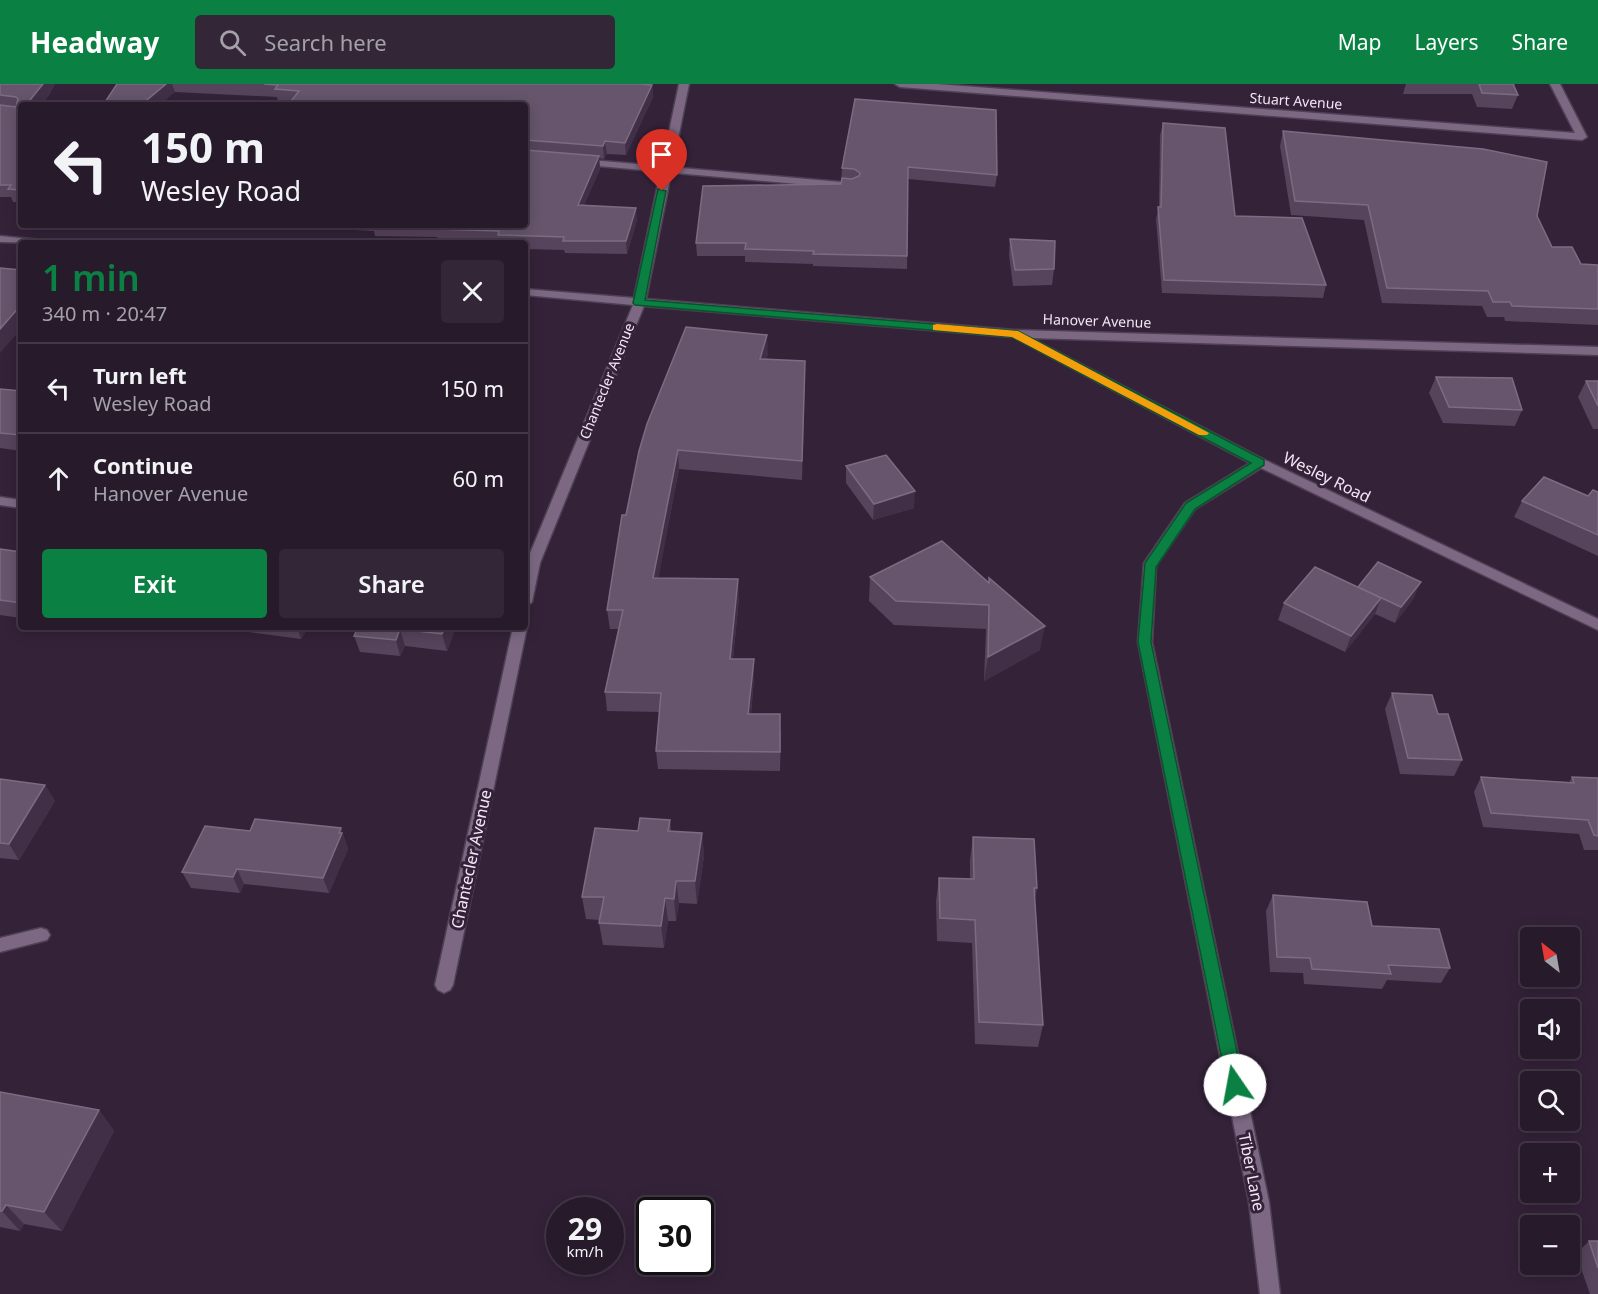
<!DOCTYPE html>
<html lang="en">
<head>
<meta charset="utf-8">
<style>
  body { margin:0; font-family:"Noto Sans",sans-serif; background:#332737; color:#f1f3f6; height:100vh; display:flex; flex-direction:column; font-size:22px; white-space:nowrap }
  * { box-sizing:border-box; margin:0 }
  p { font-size:20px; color:#a4a1a9 }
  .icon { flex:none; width:33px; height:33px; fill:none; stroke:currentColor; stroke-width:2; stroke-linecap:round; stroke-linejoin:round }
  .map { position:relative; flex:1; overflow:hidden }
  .side { position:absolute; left:18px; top:156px; width:510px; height:390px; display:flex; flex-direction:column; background:#271a2b; border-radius:6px; box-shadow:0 3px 15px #0003,0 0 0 2px #433847 }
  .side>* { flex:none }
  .top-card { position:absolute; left:18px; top:18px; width:510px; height:126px; border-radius:6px; box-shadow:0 3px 15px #0003,0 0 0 2px #433847; background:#271a2b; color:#f1f3f6; overflow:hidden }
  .needle { width:39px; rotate:329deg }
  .tools { position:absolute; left:1520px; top:843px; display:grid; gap:12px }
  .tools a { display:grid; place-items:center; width:60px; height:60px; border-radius:6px; background:#271a2b; box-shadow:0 3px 15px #0003,0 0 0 2px #433847; font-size:30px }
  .speed { position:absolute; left:546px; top:1113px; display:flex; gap:12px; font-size:30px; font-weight:700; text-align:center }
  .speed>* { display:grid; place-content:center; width:78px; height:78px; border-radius:50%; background:#271a2b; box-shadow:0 3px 15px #0003,0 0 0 2px #433847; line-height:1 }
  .speed small { font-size:15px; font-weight:400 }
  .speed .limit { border:3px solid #111; border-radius:9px; background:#fff; color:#111 }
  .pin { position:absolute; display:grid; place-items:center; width:51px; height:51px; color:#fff; margin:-62px -26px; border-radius:50% 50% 50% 0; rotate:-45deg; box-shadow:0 0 6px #0007 }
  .pin .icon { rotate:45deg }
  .me { position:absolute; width:66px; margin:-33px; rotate:348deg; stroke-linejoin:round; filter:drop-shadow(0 0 4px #0008) }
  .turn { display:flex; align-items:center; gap:21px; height:126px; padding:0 24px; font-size:27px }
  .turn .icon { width:78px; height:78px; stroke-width:2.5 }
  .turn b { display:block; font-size:42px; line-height:51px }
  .round { display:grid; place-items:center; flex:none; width:63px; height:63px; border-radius:6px; background:#332737 }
  .overview { display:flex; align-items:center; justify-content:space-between; height:102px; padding:0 24px }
  h1 { font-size:36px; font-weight:600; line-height:45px; color:#0b8043 }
  .primary-button { display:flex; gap:12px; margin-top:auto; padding:12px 24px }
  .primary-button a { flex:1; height:69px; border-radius:6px; background:#0b8043; color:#fff; font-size:24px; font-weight:600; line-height:69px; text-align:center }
  .primary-button a+a { background:#332737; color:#f1f3f6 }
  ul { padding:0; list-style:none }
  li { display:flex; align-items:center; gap:18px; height:90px; padding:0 24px; border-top:2px solid #433847 }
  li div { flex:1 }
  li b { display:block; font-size:22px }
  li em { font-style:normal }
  header { display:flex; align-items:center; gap:36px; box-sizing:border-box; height:84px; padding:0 30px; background:#0b8043; color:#fff }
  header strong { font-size:28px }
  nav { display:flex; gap:33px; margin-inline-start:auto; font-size:21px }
  .search { width:420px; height:54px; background:#332737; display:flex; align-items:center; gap:15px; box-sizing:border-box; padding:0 21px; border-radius:6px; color:#a4a1a9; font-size:22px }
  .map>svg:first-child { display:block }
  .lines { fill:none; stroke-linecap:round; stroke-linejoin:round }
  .lane-casing { stroke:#4e4053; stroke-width:3 }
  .street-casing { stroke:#4e4053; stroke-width:3 }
  .lane { fill:#7c6883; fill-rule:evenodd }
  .street { fill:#7c6883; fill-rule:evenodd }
  .wall { fill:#56435c }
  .shaded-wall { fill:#412f47 }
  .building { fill:#66556c; stroke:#7c6c82; stroke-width:1.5 }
  .route { fill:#0b8043; stroke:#07532c; stroke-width:1.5 }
  .slow { fill:#f59e0b }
  .labels { text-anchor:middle; stroke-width:6; stroke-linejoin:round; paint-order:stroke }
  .far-street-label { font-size:14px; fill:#f1e6f5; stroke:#342239 }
  .street-label { font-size:16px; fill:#f1e6f5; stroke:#342239 }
</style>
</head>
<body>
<header>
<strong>Headway</strong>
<div class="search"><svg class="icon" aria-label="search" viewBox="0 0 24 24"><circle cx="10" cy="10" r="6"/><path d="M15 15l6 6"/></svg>Search here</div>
<nav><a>Map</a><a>Layers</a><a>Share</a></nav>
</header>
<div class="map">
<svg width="1598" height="1210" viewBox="0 0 1598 1210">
  <rect width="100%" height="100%" fill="#342239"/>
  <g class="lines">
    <defs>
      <path id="lane" d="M 580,75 L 852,99 L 857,102 L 852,105 L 576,80 L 575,78 Z"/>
      <path id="street" d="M 679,0 L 689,0 L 646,215 L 1014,246 L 1598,263 L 1598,271 L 1031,254 L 1265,376 L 1598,535 L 1598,546 L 1261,384 L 1195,425 L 1156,482 L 1152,558 L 1269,1118 L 1280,1210 L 1260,1210 L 1249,1118 L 1138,558 L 1144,479 L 1185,419 L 1250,379 L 1013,253 L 644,222 L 540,479 L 532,518 L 525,523 L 526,479 L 633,221 L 525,211 L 525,205 L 634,214 Z
        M 895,0 L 937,0 L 1575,49 L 1550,0 L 1560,0 L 1587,53 L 1582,56 L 900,3 Z
        M 0,152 L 41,156 L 47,159 L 0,158 Z
        M 0,413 L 21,416 L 21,424 L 0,421 Z
        M 525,539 L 527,543 L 453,901 L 450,906 L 444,909 L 438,906 L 435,901 L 513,543 L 525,543 Z
        M 41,844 L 47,846 L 50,851 L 47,856 L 0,868 L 0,854 Z"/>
    </defs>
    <use href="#lane" class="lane-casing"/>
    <use href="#street" class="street-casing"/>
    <use href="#lane" class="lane"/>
    <use href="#street" class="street"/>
  </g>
  <path class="wall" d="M 0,0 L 55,0 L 49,11 L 41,21 L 21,21 L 21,118 L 13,118 L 11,113 L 0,113 Z
    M 117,0 L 640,0 L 652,1 L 653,13 L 626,71 L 607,70 L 604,75 L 599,74 L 600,85 L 584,121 L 637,136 L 627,170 L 565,169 L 564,166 L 525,165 L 525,159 L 438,158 L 437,153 L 375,152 L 374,147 L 255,141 L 525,141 L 525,21 L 290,18 L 278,17 L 277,13 L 175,8 Z
    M 1406,0 L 1515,0 L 1514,3 L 1518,11 L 1512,25 L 1477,23 L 1472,10 L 1403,10 Z
    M 855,15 L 997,91 L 995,103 L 908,95 L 907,185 L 813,182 L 813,180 L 745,178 L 745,172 L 697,172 L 696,159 L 841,100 L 842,84 Z
    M 1163,39 L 1235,132 L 1326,201 L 1323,214 L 1162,209 L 1156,135 L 1159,123 L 1160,51 Z
    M 1283,47 L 1537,132 L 1552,163 L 1581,180 L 1598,181 L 1598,241 L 1505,237 L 1504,233 L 1487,233 L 1482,222 L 1382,219 L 1364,136 L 1291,131 L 1280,62 Z
    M 1010,155 L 1054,185 L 1052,201 L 1013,202 L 1009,171 Z
    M 768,270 L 766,275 L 805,296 L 802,396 L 679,385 L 658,494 L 739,514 L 733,575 L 754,595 L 751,630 L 781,649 L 780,687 L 658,685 L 656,667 L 660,628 L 607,627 L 605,608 L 618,545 L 610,545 L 607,526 L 639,367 Z
    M 1436,293 L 1522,326 L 1515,342 L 1443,339 L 1429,309 Z
    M 1586,297 L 1598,297 L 1598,345 L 1593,345 L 1578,313 Z
    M 0,305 L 21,307 L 21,367 L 0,364 Z
    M 846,382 L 914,424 L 873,436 L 846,399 Z
    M 1598,408 L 1598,472 L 1514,433 L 1522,417 L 1588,412 Z
    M 0,465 L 21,468 L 21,534 L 0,531 Z
    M 870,493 L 989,499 L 989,494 L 1040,566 L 984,597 L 986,545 L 894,541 L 869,517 Z
    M 1358,503 L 1414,514 L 1395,539 L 1375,530 L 1345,568 L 1278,536 L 1284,519 Z
    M 238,543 L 308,543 L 301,555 L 240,547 Z
    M 358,543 L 456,543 L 447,567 L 405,562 L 400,572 L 360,568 L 354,552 Z
    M 1392,609 L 1438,630 L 1462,676 L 1454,692 L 1400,690 L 1385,625 Z
    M 1481,693 L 1569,698 L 1572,693 L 1598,694 L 1598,766 L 1584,766 L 1579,750 L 1483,743 L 1474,708 Z
    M 0,695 L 45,701 L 55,717 L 19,776 L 0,774 Z
    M 670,736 L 671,747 L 702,749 L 704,772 L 697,820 L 679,819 L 676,837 L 668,837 L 664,864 L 603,861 L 599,839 L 600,836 L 586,835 L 582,813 L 638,747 Z
    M 341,744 L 348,765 L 329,809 L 244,800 L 240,809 L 191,804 L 182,788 L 250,747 Z
    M 973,753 L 1037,804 L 1035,815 L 1043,941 L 1038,963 L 975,960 L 972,859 L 937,857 L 936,817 L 939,794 L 970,795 L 970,776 Z
    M 1273,811 L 1372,842 L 1450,884 L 1441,899 L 1387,896 L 1382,905 L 1304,900 L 1303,889 L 1270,888 L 1266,827 Z
    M 0,1008 L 99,1026 L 114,1047 L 62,1147 L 24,1140 L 20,1147 L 0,1143 Z
    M 1589,1157 L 1598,1157 L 1598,1210 L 1590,1210 L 1576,1170 Z"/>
  <path class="shaded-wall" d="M 43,0 L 55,0 L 49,11 L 41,21 L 26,21 Z
    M 166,0 L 172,0 L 175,8 L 160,21 L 141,21 Z
    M 652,1 L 653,13 L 626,71 L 625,59 Z
    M 605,57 L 607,70 L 604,75 L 603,62 Z
    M 599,72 L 600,85 L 579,133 L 578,121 Z
    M 636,124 L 637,136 L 627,170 L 626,157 Z
    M 21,221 L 21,245 L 0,269 L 0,245 Z
    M 767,251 L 768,270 L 760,294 L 760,275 Z
    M 805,277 L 805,296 L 802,396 L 802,377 Z
    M 678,366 L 679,385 L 655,513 L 653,494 Z
    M 915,407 L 914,424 L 873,436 L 874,420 Z
    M 738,495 L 739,514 L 731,595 L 730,575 Z
    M 1421,498 L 1414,514 L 1395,539 L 1401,523 Z
    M 1381,514 L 1375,530 L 1345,568 L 1351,552 Z
    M 1045,542 L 1040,566 L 984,597 L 988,573 Z
    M 297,543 L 308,543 L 301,555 Z
    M 445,543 L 456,543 L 447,567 L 442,550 Z
    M 400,545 L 405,562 L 400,572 L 396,556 Z
    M 754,575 L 754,595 L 749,649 L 748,630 Z
    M 45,701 L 55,717 L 19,776 L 9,760 Z
    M 341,744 L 348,765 L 329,809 L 323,794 Z
    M 702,749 L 704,772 L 697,820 L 695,797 Z
    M 237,785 L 244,800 L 240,809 L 233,793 Z
    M 676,797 L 679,819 L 676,837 L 674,815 Z
    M 665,814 L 668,837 L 664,864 L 661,842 Z
    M 99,1026 L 114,1047 L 62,1147 L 44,1128 Z
    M 6,1121 L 24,1140 L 20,1147 L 2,1127 Z"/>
  <path class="building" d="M 0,0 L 43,0 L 26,21 L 21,21 L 21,28 L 18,31 L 21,31 L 21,106 L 8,105 L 11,101 L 0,101 L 0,21 L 16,23 L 18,15 L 16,13 L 0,11 Z
    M 117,0 L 166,0 L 141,21 L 103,21 Z
    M 264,0 L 640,0 L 652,1 L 625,59 L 605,57 L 603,62 L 525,56 L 525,21 L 288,21 L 299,7 L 275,5 L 278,1 Z
    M 1479,0 L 1513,0 L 1518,11 L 1482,9 Z
    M 855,15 L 996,26 L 997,91 L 908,83 L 907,172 L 813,170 L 814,167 L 745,165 L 746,159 L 696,159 L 703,102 L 841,100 L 842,94 L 852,95 L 859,92 L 860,89 L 854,85 L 842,84 Z
    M 1163,39 L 1225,44 L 1235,132 L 1302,134 L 1326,201 L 1164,196 L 1158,123 L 1161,123 Z
    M 1283,47 L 1483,65 L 1547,78 L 1537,132 L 1552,163 L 1572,163 L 1581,180 L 1598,181 L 1598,225 L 1512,222 L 1510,218 L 1493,218 L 1488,207 L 1387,204 L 1368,121 L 1295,117 Z
    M 525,66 L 599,72 L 578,121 L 636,124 L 626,157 L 563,157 L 564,153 L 498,151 L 499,147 L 435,145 L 437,141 L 525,141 Z
    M 1010,155 L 1055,157 L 1054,185 L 1015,186 Z
    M 0,184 L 21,186 L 21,221 L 0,245 Z
    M 686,243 L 767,251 L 760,275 L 805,277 L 802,377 L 678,366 L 653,494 L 738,495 L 730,575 L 754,575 L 748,630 L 780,630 L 780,668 L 656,667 L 661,609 L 605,608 L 623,526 L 607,526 L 622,431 L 626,431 L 639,367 L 647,340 Z
    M 1436,293 L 1512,294 L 1522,326 L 1449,323 Z
    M 1586,297 L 1598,297 L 1598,322 Z
    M 0,305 L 21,307 L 21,351 L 0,349 Z
    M 886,371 L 915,407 L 874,420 L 846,382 Z
    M 1544,393 L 1588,412 L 1593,406 L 1598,408 L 1598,451 L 1522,417 Z
    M 942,457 L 989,499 L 989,494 L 1045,542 L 988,573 L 989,521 L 896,517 L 870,493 Z
    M 0,465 L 21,468 L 21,519 L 0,516 Z
    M 1378,478 L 1421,498 L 1401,523 L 1358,503 Z
    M 1315,483 L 1381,514 L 1351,552 L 1284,519 Z
    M 358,543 L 445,543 L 442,550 L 400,545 L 396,556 L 354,552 Z
    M 1392,609 L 1432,611 L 1438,630 L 1448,630 L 1462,676 L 1408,674 Z
    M 1481,693 L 1574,699 L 1572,693 L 1598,694 L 1598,752 L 1594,751 L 1588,736 L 1491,729 Z
    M 0,695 L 45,701 L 9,760 L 0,759 Z
    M 640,734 L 670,736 L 668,747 L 702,749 L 695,797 L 676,797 L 674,815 L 665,814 L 661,842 L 599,839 L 604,813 L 582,813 L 595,744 L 638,747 Z
    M 255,735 L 341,744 L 339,749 L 342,749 L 323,794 L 237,785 L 233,793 L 182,788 L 205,742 L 250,747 Z
    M 973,753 L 1034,755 L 1037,804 L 1034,804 L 1043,941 L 979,938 L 975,836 L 940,834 L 939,794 L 974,795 Z
    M 1273,811 L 1367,818 L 1372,842 L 1439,845 L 1450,884 L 1388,881 L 1391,890 L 1312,885 L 1310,874 L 1277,873 Z
    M 0,1008 L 99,1026 L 44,1128 L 6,1121 L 2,1127 L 0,1127 Z
    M 1589,1157 L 1598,1157 L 1598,1184 Z"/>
  <path class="route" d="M 658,105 L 666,107 L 645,216 L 1018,247 L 1264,376 L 1264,381 L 1195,425 L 1156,483 L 1151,558 L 1244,1001 L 1241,1007 L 1235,1009 L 1229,1007 L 1227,1001 L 1138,558 L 1145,479 L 1186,419 L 1251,379 L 1012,253 L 635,221 L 633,219 Z"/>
  <path class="slow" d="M 937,240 L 1018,247 L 1209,349 L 1207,351 L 1199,351 L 1012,253 L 933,246 L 933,241 Z"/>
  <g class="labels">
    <g class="far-street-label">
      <text transform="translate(1296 17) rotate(4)" y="5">Stuart Avenue</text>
      <text transform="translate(1097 237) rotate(2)" y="5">Hanover Avenue</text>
      <text transform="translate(607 297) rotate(-68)" y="5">Chantecler Avenue</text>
    </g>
    <g class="street-label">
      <text transform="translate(1327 393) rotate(26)" y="6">Wesley Road</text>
      <text transform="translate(471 775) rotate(-78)" y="6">Chantecler Avenue</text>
      <text transform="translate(1252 1088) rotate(79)" y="6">Tiber Lane</text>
    </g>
  </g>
</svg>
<div class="tools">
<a><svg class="needle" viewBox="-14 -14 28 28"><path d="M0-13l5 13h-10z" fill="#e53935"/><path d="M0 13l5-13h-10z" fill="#a4a1a9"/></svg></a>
<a><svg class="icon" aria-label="sound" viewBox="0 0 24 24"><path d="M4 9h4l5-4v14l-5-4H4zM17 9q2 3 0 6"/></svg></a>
<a><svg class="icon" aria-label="search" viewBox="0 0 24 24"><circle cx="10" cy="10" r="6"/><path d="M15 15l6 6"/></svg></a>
<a>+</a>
<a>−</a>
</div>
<div class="speed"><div>29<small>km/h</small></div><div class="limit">30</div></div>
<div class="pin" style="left:662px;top:107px;background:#d93025"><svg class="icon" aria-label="arrive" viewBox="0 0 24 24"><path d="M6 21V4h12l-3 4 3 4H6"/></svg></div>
<svg class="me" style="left:1235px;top:1001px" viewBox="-20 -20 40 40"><circle r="19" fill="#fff"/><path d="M0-13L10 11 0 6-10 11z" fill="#0b8043"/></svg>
<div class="top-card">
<div class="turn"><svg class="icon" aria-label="left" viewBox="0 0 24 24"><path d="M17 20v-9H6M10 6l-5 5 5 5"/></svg><div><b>150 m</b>Wesley Road</div></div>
</div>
<section class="side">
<div class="overview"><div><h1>1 min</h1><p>340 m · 20:47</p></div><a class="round"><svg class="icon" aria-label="close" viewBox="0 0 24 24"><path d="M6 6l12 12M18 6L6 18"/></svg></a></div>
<ul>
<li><svg class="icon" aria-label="left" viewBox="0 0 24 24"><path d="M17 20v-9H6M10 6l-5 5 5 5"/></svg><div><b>Turn left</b><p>Wesley Road</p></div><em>150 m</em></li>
<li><svg class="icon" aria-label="ahead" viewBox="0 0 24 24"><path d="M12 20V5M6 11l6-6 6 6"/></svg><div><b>Continue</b><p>Hanover Avenue</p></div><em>60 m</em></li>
</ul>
<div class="primary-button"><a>Exit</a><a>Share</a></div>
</section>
</div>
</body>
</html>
